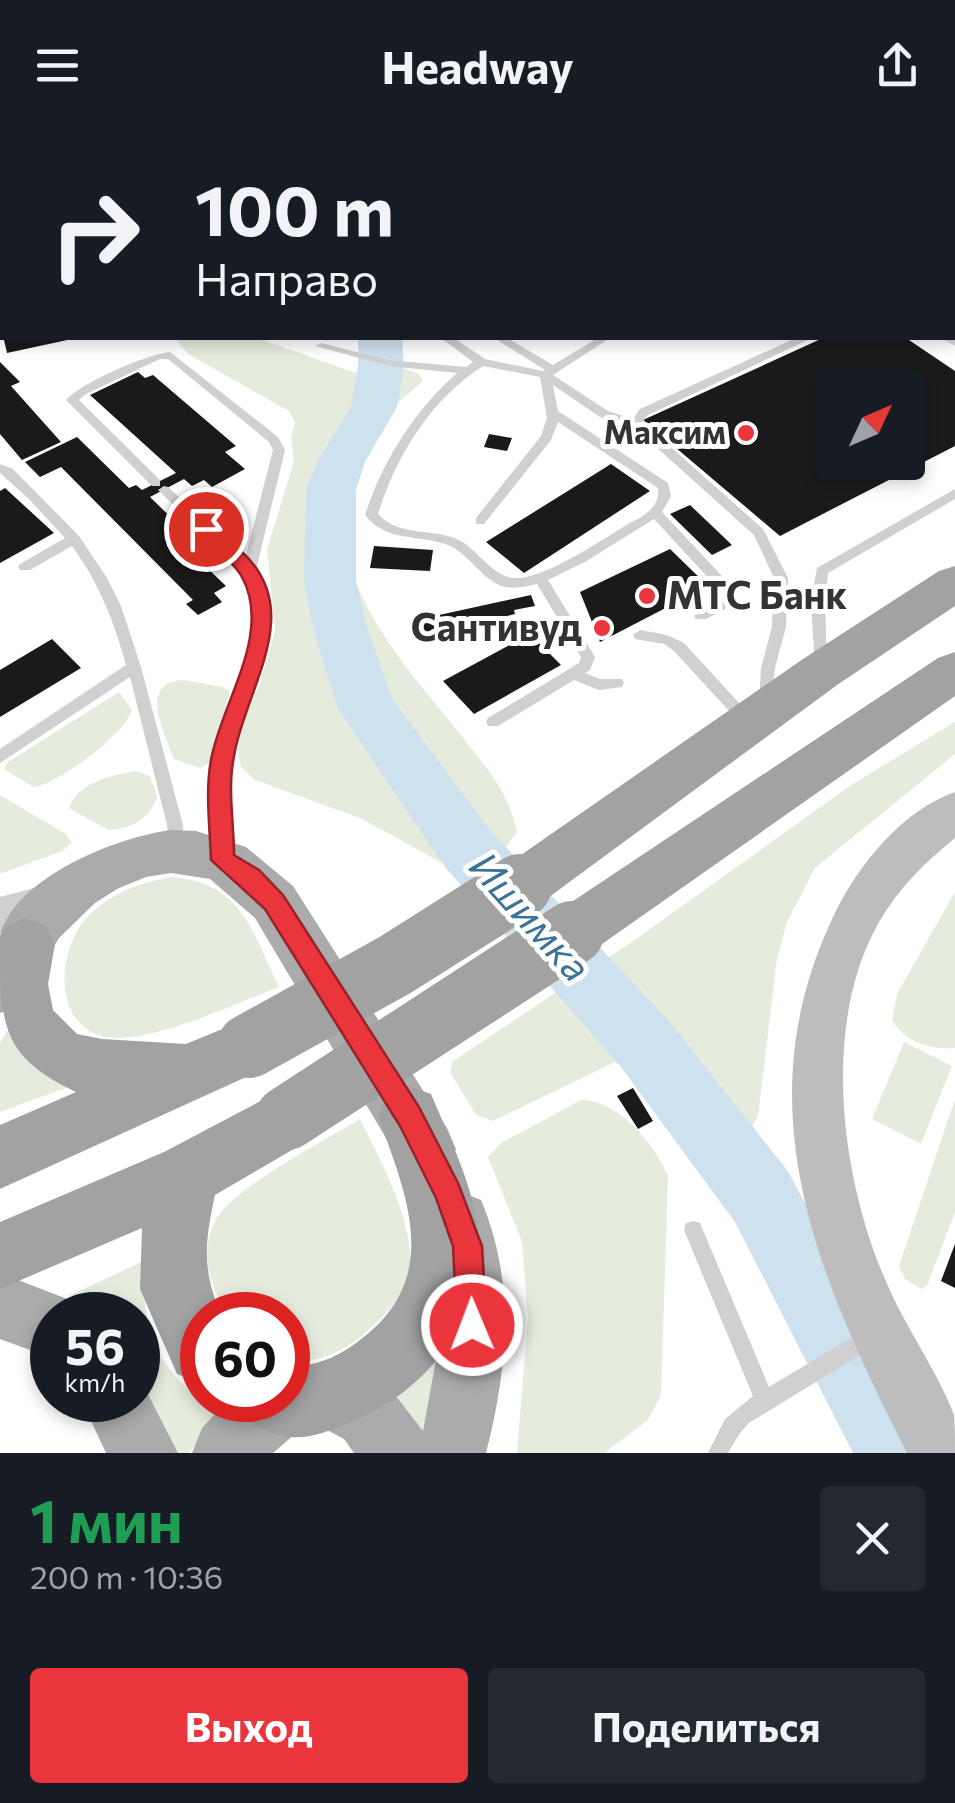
<!DOCTYPE html>
<html lang="ru">
<head>
<meta charset="utf-8">
<style>
  body { margin:0; font-family:Commissioner,sans-serif; background:#242831; color:#f1f3f6; height:100vh; display:flex; flex-direction:column; font-size:38px; white-space:nowrap }
  * { box-sizing:border-box; margin:0 }
  p { font-size:32px; color:#9ea1a6 }
  .icon { flex:none; width:55px; height:55px; fill:none; stroke:currentColor; stroke-width:2; stroke-linecap:round; stroke-linejoin:round }
  .map { position:relative; height:1323px; overflow:hidden }
  .drawer { display:flex; flex-direction:column; background:#171b24; flex:1 }
  .drawer>* { flex:none }
  .top-card { position:absolute; left:0px; top:0px; width:955px; height:210px; box-shadow:0 5px 15px #0003; background:#171b24; color:#f1f3f6; overflow:hidden }
  .needle { width:65px; rotate:46deg }
  .fabs { position:absolute; left:815px; top:240px; display:grid; gap:20px }
  .fabs a { display:grid; place-items:center; width:110px; height:110px; border-radius:10px; background:#171b24; box-shadow:0 5px 15px #0003; font-size:50px }
  .speed { position:absolute; left:30px; top:1162px; display:flex; gap:20px; font-size:50px; font-weight:700; text-align:center }
  .speed>* { display:grid; place-content:center; width:130px; height:130px; border-radius:50%; background:#171b24; box-shadow:0 5px 15px #0003; line-height:1 }
  .speed small { font-size:25px; font-weight:400 }
  .speed .limit { border:15px solid #d22; background:#fff; color:#111 }
  .pin { position:absolute; display:grid; place-items:center; width:85px; height:85px; color:#fff; margin:-42px; border:5px solid #fff; border-radius:50%; box-shadow:0 2px 10px #0007 }
  .me { position:absolute; width:110px; margin:-55px; rotate:359deg; stroke-linejoin:round; filter:drop-shadow(0 0 8px #0008) }
  .turn { display:flex; align-items:center; gap:35px; height:210px; padding:0 30px; font-size:45px }
  .turn .icon { width:130px; height:130px; stroke-width:2.5 }
  .turn b { display:block; font-size:70px; line-height:85px }
  .round { display:grid; place-items:center; flex:none; width:105px; height:105px; border-radius:10px; background:#242831 }
  .overview { display:flex; align-items:center; justify-content:space-between; height:170px; padding:0 30px }
  h1 { font-size:60px; font-weight:700; line-height:75px; color:#1e9e55 }
  .cta { display:flex; gap:20px; margin-top:auto; padding:20px 30px }
  .cta a { flex:1; height:115px; border-radius:10px; background:#ea353d; color:#fff; font-size:40px; font-weight:700; line-height:115px; text-align:center }
  .cta a+a { background:#242831; color:#f1f3f6 }
  header { display:flex; justify-content:space-between; align-items:center; height:130px; padding:0 30px; background:#171b24; font-size:45px; font-weight:700 }
  .map>svg:first-child { display:block }
  .green { fill:#e5ecde }
  .lines { fill:none; stroke-linecap:round; stroke-linejoin:round }
  .river { fill:#cee1ee; fill-rule:evenodd }
  .building { fill:#1a1a1a; fill-rule:evenodd }
  .service { fill:#d0d0d0; fill-rule:evenodd }
  .tertiary { fill:#d0d0d0; fill-rule:evenodd }
  .secondary { fill:#bdbdbd; fill-rule:evenodd }
  .primary { fill:#ababab; fill-rule:evenodd }
  .trunk { fill:#a2a2a2; fill-rule:evenodd }
  .rail { stroke:#888; stroke-width:5; stroke-dasharray:8 5; stroke-linecap:butt }
  .trunk-bridge-far1 { stroke:#a2a2a2; stroke-width:49 }
  .trunk-bridge { stroke:#a2a2a2; stroke-width:64 }
  .route { fill:#ea353d; stroke:#982228; stroke-width:2.5 }
  .poi-dot { fill:#ea353d; stroke:#fff; stroke-width:4 }
  .labels { text-anchor:middle; stroke-width:10; stroke-linejoin:round; paint-order:stroke }
  .far-poi-label { font-size:32px; font-weight:bold; fill:#333; stroke:#fff; text-anchor:end }
  .poi-label { font-size:38px; font-weight:bold; fill:#333; stroke:#fff; text-anchor:start }
  .water-label { font-size:40px; font-style:italic; fill:#3d7298; stroke:#fff }
</style>
</head>
<body>
<header><svg class="icon" aria-label="menu" viewBox="0 0 24 24"><path d="M4 6h16M4 12h16M4 18h16"/></svg>Headway<svg class="icon" aria-label="share" viewBox="0 0 24 24"><path d="M12 15V3M7 8l5-5 5 5M5 13v7h14v-7"/></svg></header>
<div class="map">
<svg width="955" height="1323" viewBox="0 0 955 1323">
  <rect width="100%" height="100%" fill="#fff"/>
  <path class="green" d="M 175,208 L 257,208 L 359,244 L 407,239 L 419,244 L 423,250 C 402,274 365,290 351,319 C 342,339 341,365 342,387 C 345,473 409,540 460,604 C 485,636 509,662 517,702 L 498,729 L 476,743 L 446,735 L 360,688 L 255,650 L 241,637 L 238,619 L 245,585 L 259,556 L 275,501 L 267,420 L 294,331 L 291,307 L 295,292 L 289,281 L 188,224 Z
    M 184,550 L 223,557 L 230,562 L 211,632 L 200,638 L 174,629 C 164,602 137,552 184,550 Z
    M 119,562 L 132,580 C 126,603 56,656 33,657 L 4,639 L 8,632 Z
    M 955,592 L 955,624 L 815,738 L 787,792 L 777,828 L 758,986 L 743,1014 L 730,1024 L 704,1028 L 680,1014 L 626,935 L 615,932 L 493,991 L 476,985 L 450,942 L 453,931 L 639,807 L 851,655 Z
    M 135,641 L 150,646 L 157,666 C 151,689 130,699 108,700 L 69,678 C 77,653 112,645 135,641 Z
    M 0,665 L 66,704 L 72,713 L 62,721 L 0,744 Z
    M 171,747 C 242,752 251,800 279,857 C 236,874 164,907 119,908 C 53,909 52,824 89,785 C 111,763 140,753 171,747 Z
    M 955,762 L 955,918 C 930,920 905,912 892,890 L 897,864 Z
    M 16,887 L 68,957 L 0,982 L 0,913 Z
    M 904,912 L 952,936 L 921,1014 L 872,989 Z
    M 955,969 L 955,1082 L 927,1156 L 921,1159 L 905,1149 L 899,1136 Z
    M 581,970 C 618,970 655,1014 668,1046 L 661,1265 L 648,1290 L 604,1323 L 517,1323 L 528,1189 L 522,1112 L 488,1027 L 501,1013 Z
    M 360,989 C 379,1028 422,1105 407,1149 C 398,1174 379,1192 359,1208 C 338,1224 313,1235 288,1229 L 288,1185 L 226,1185 C 210,1154 198,1121 217,1088 C 235,1057 327,1009 360,989 Z
    M 143,1131 C 143,1209 157,1236 217,1286 L 189,1323 L 172,1323 L 138,1250 L 138,1185 L 88,1185 L 71,1165 Z
    M 453,1205 L 437,1323 L 392,1272 Z"/>
  <g class="lines">
    <path class="river" d="M 216,0 L 254,0 L 255,2 L 217,2 Z
      M 358,208 L 402,208 L 404,237 L 397,277 L 365,332 L 356,360 L 356,451 L 367,498 L 393,570 L 489,699 L 669,891 L 787,1040 L 926,1294 L 939,1323 L 853,1323 L 735,1092 L 621,937 L 445,737 L 338,579 L 313,498 L 304,451 L 306,360 L 317,332 L 351,277 L 358,237 Z"/>
  </g>
  <path class="building" d="M 16,208 L 72,208 L 72,209 L 7,223 L 4,210 Z
    M 823,208 L 906,208 L 955,241 L 955,316 L 780,406 L 643,290 ZM 832,258 L 908,258 L 908,332 L 832,332 Z
    M 0,232 L 20,252 L 11,256 L 61,312 L 22,330 L 0,304 Z
    M 138,242 L 145,248 L 153,245 L 236,316 L 225,322 L 245,339 L 212,357 L 204,350 L 192,356 L 184,349 L 150,367 L 193,409 L 183,415 L 226,456 L 214,463 L 222,472 L 198,485 L 186,474 L 193,470 L 61,337 L 40,347 L 25,332 L 77,307 L 129,358 L 136,355 L 142,360 L 176,343 L 90,265 Z
    M 489,304 L 512,308 L 507,321 L 484,317 Z
    M 611,334 L 650,361 L 524,443 L 486,412 Z
    M 5,358 L 54,403 L 0,433 L 0,361 Z
    M 690,375 L 732,415 L 712,425 L 670,384 Z
    M 374,416 L 433,420 L 430,441 L 370,438 Z
    M 670,419 L 708,456 L 600,512 L 580,462 Z
    M 531,465 L 535,476 L 514,480 L 515,484 L 425,507 L 416,490 Z
    M 530,504 L 561,535 L 474,584 L 443,551 Z
    M 52,509 L 81,538 L 0,587 L 0,540 Z
    M 633,958 L 653,991 L 638,999 L 617,966 Z
    M 955,1114 L 955,1158 L 941,1151 Z"/>
  <g class="lines">
    <path class="service" d="M 214,0 L 227,0 L 224,2 L 213,2 Z
      M 395,0 L 410,0 L 406,2 L 394,2 Z
      M 664,0 L 677,0 L 679,2 L 667,2 Z
      M 727,0 L 743,0 L 739,2 L 726,2 Z
      M 867,0 L 878,0 L 880,2 L 870,2 Z
      M 952,19 L 955,20 L 955,26 L 952,25 Z
      M 955,77 L 955,90 L 952,91 L 952,78 Z
      M 955,135 L 955,141 L 952,142 L 952,136 Z
      M 952,207 L 955,208 L 955,216 L 941,208 Z
      M 441,208 L 454,208 L 485,229 L 543,241 L 545,240 L 494,208 L 507,208 L 553,235 L 598,208 L 610,208 L 553,245 L 608,281 L 633,289 L 640,279 L 796,208 L 809,208 L 808,210 L 648,285 L 644,289 L 646,295 L 763,399 L 788,448 L 786,497 L 775,538 L 771,575 L 761,575 L 759,571 L 761,538 L 772,497 L 774,448 L 754,405 L 636,299 L 600,287 L 553,255 L 558,281 L 668,353 L 671,366 L 662,382 L 722,446 L 731,462 L 725,479 L 706,489 L 696,489 L 694,486 L 714,473 L 717,462 L 712,452 L 654,389 L 585,432 L 548,450 L 595,527 L 590,540 L 585,543 L 600,549 L 622,549 L 624,553 L 622,557 L 599,560 L 574,550 L 498,596 L 488,596 L 486,592 L 488,588 L 579,533 L 581,527 L 537,454 C 524,457 512,460 499,455 C 480,446 469,425 450,416 C 420,403 388,414 365,385 C 383,330 414,281 457,243 L 389,236 L 315,216 L 321,213 L 389,230 L 466,237 L 473,232 ZM 483,236 L 540,247 L 547,288 L 541,306 L 476,388 L 476,394 L 484,394 L 551,310 L 558,292 L 658,358 C 659,366 657,373 651,379 C 645,386 633,391 625,396 C 600,411 543,450 514,448 C 491,446 477,418 457,409 C 431,398 399,407 378,384 C 396,326 431,269 483,236 Z
      M 170,222 L 278,307 L 285,320 L 256,440 L 264,461 L 270,502 L 240,585 L 228,634 L 230,726 L 228,731 L 222,733 L 216,731 L 214,726 L 214,634 L 226,585 L 256,502 L 250,461 L 243,442 L 158,360 L 164,356 L 168,357 L 245,429 L 273,320 L 269,312 L 168,229 L 160,229 L 84,265 L 79,270 L 160,350 L 160,356 L 152,356 L 66,270 C 81,253 147,224 170,222 Z
      M 0,334 L 13,339 L 79,406 L 107,448 L 121,476 L 141,537 L 183,695 L 184,718 L 181,723 L 176,725 L 171,723 L 167,695 L 130,547 L 0,633 L 0,619 L 126,535 C 114,491 99,453 72,416 L 30,440 L 20,440 L 18,437 L 20,434 L 65,408 L 29,369 L 0,343 Z
      M 955,359 L 955,369 L 828,443 L 825,471 L 827,537 L 825,541 L 815,541 L 811,471 L 817,438 Z
      M 640,500 L 667,505 L 684,513 L 751,586 L 753,590 L 751,594 L 741,594 L 674,521 L 664,514 L 635,509 L 633,505 Z
      M 693,1091 L 700,1093 L 769,1257 L 864,1200 L 871,1197 L 878,1200 L 881,1207 L 878,1214 L 749,1293 L 740,1303 L 728,1323 L 708,1323 L 725,1289 L 753,1266 L 684,1100 L 686,1093 Z"/>
    <path class="tertiary" d="M 60,751 L 74,756 L 80,768 L 74,780 L 0,803 L 0,767 Z"/>
    <path class="secondary" d="M 955,662 L 955,708 C 924,733 899,758 879,792 C 820,895 841,1052 888,1156 C 906,1198 939,1244 954,1285 C 955,1296 955,1311 955,1323 L 907,1323 C 818,1147 741,976 835,783 C 858,735 903,680 955,662 Z"/>
    <path class="primary" d="M 171,700 L 196,701 L 246,717 L 293,756 L 447,998 L 456,1019 L 447,1040 L 426,1049 L 405,1040 L 255,788 L 210,749 L 171,743 L 146,747 L 117,759 L 95,773 L 59,808 L 20,876 L 0,883 C 0,860 0,828 0,806 C 15,747 117,707 171,700 Z
      M 459,1061 L 481,1070 C 516,1153 508,1237 486,1323 L 354,1323 L 344,1309 L 310,1291 L 273,1323 L 192,1323 L 202,1298 L 228,1270 L 288,1270 L 288,1239 L 306,1247 L 308,1242 L 332,1232 L 392,1261 L 423,1301 L 440,1208 L 440,1148 L 428,1092 L 437,1070 Z
      M 0,1143 L 75,1172 L 81,1185 L 52,1185 L 52,1228 L 0,1209 Z
      M 138,1245 L 178,1323 L 106,1323 L 81,1270 L 138,1270 Z"/>
    <path class="trunk" d="M 955,436 L 955,476 L 837,555 L 545,770 L 525,777 L 505,770 L 497,753 L 505,736 L 803,529 L 939,441 Z
      M 955,522 L 955,566 L 592,821 L 572,828 L 552,821 L 544,803 L 552,785 L 938,528 Z
      M 26,788 L 46,796 L 55,814 L 48,854 L 53,880 L 77,904 L 102,909 L 186,914 L 249,888 L 270,896 L 279,916 L 270,936 L 0,1059 L 0,995 L 76,962 C 0,926 0,894 0,808 L 6,796 Z
      M 409,956 L 431,964 C 451,1012 479,1066 479,1118 C 477,1201 422,1263 349,1293 C 331,1300 311,1309 290,1307 C 277,1306 266,1300 254,1295 L 243,1270 L 288,1270 L 288,1236 C 318,1237 342,1225 365,1206 C 442,1144 406,1064 378,986 L 387,964 Z
      M 287,957 L 309,966 L 318,988 L 309,1010 L 215,1065 C 205,1111 201,1141 222,1185 L 202,1185 L 202,1254 L 177,1244 L 140,1159 L 142,1098 L 0,1159 L 0,1092 L 164,1022 Z"/>
    <path class="rail" d="M 550,2 L 555,0
      M 573,2 L 579,0"/>
    <path class="trunk-bridge-far1" d="M 516,759 L 525,753"/>
    <path class="trunk-bridge" d="M 249,916 L 395,835 L 520,756
      M 287,988 L 572,803"/>
  </g>
  <path class="route" d="M 206,393 C 220,397 231,411 242,422 C 308,483 243,560 233,632 C 228,661 234,695 234,725 L 259,740 L 283,765 L 419,977 L 458,1053 L 482,1116 L 487,1195 L 482,1205 L 472,1210 L 461,1205 L 457,1195 L 453,1116 L 436,1068 L 400,996 L 265,779 L 211,730 C 210,698 205,662 211,630 C 221,573 273,504 242,447 C 233,431 212,417 199,404 L 196,399 Z"/>
  <g class="poi-dot">
    <circle cx="746" cy="303" r="10"/>
    <circle cx="647" cy="466" r="10"/>
    <circle cx="602" cy="498" r="10"/>
  </g>
  <g class="labels">
    <g class="far-poi-label">
      <text x="726" y="314">Максим</text>
    </g>
    <g class="poi-label">
      <text x="667" y="479">МТС Банк</text>
      <text x="582" y="511" text-anchor="end">Сантивуд</text>
    </g>
    <g class="water-label">
      <text transform="translate(530 787) rotate(48)" y="14">Ишимка</text>
    </g>
  </g>
</svg>
<div class="fabs">
<a><svg class="needle" viewBox="-14 -14 28 28"><path d="M0-13l5 13h-10z" fill="#e53935"/><path d="M0 13l5-13h-10z" fill="#9ea1a6"/></svg></a>
</div>
<div class="speed"><div>56<small>km/h</small></div><div class="limit">60</div></div>
<div class="pin" style="left:206px;top:399px;background:#d93025"><svg class="icon" aria-label="arrive" viewBox="0 0 24 24"><path d="M6 21V4h12l-3 4 3 4H6"/></svg></div>
<svg class="me" style="left:472px;top:1195px" viewBox="-20 -20 40 40"><circle r="17" fill="#ea353d" stroke="#fff" stroke-width="3"/><path d="M0-11L8 9 0 5-8 9z" fill="#fff"/></svg>
<div class="top-card">
<div class="turn"><svg class="icon" aria-label="right" viewBox="0 0 24 24"><path d="M7 20v-9h11M14 6l5 5-5 5"/></svg><div><b>100 m</b>Направо</div></div>
</div>
</div>
<section class="drawer">
<div class="overview"><div><h1>1 мин</h1><p>200 m · 10:36</p></div><a class="round"><svg class="icon" aria-label="close" viewBox="0 0 24 24"><path d="M6 6l12 12M18 6L6 18"/></svg></a></div>
<div class="cta"><a>Выход</a><a>Поделиться</a></div>
</section>
</body>
</html>
